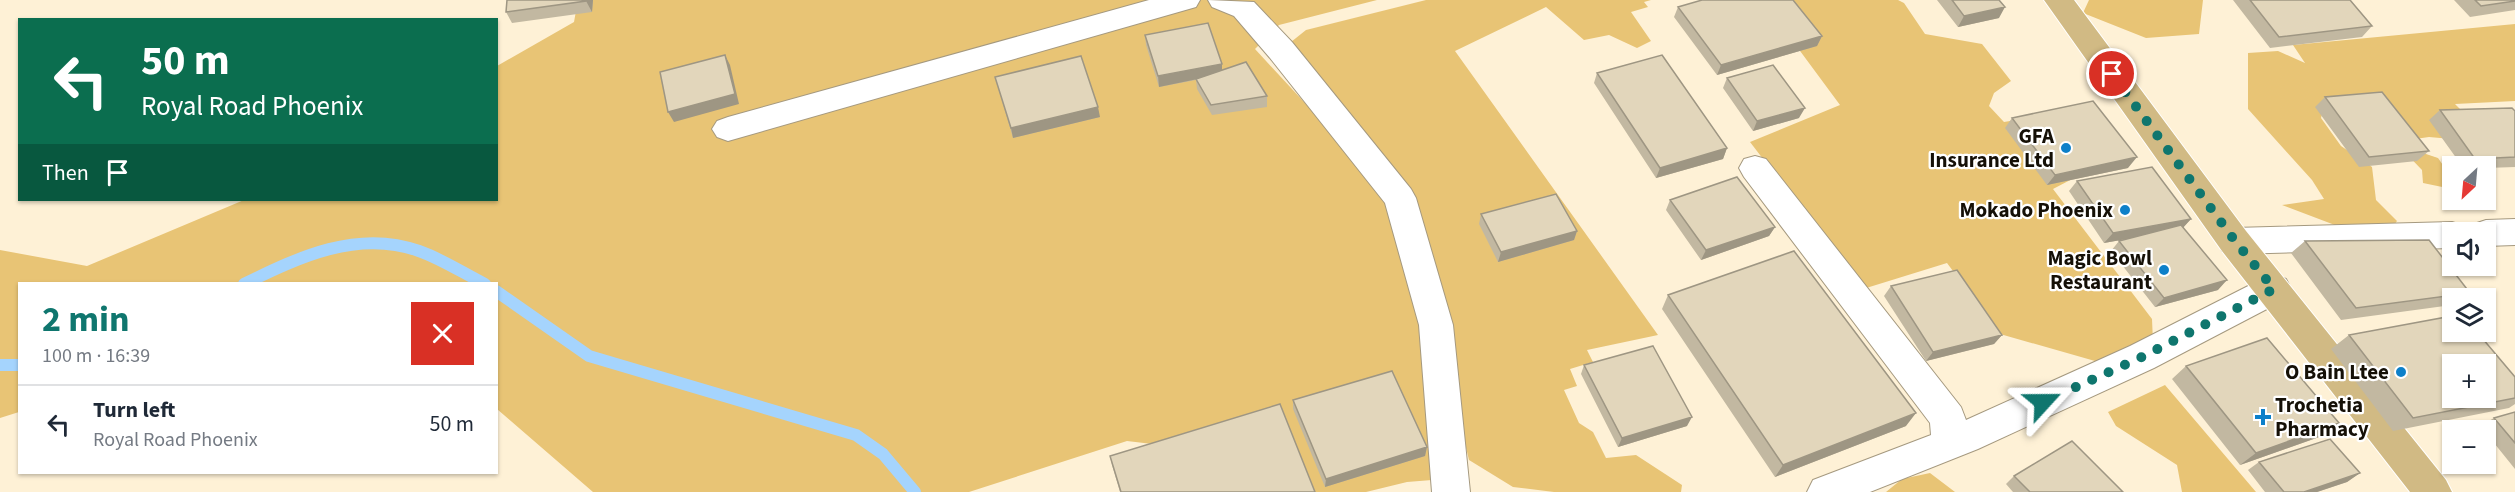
<!DOCTYPE html>
<html lang="en">
<head>
<meta charset="utf-8">
<style>
  body { margin:0; font-family:"Source Sans 3",sans-serif; background:#f2f2f3; color:#1f2937; height:100vh; display:flex; flex-direction:column; font-size:22px; white-space:nowrap }
  * { box-sizing:border-box; margin:0 }
  p { font-size:20px; color:#747a83 }
  .icon { flex:none; width:33px; height:33px; fill:none; stroke:currentColor; stroke-width:2; stroke-linecap:round; stroke-linejoin:round }
  .map { position:relative; flex:1; overflow:hidden }
  .side { position:absolute; left:18px; top:282px; width:480px; height:192px; display:flex; flex-direction:column; background:#fff; border-radius:0px; box-shadow:0 2px 4px #0004 }
  .side>* { flex:none }
  .guide { position:absolute; left:18px; top:18px; width:480px; height:183px; border-radius:0px; box-shadow:0 2px 4px #0004; background:#0b6e4f; color:#fff; overflow:hidden }
  .needle { width:39px; rotate:206deg }
  .controls { position:absolute; left:2442px; top:156px; display:grid; gap:12px }
  .controls a { display:grid; place-items:center; width:54px; height:54px; border-radius:0px; background:#fff; box-shadow:0 2px 4px #0004; font-size:30px }
  .pin { position:absolute; display:grid; place-items:center; width:51px; height:51px; color:#fff; margin:-26px; border:3px solid #fff; border-radius:50%; box-shadow:0 2px 6px #0007 }
  .me { position:absolute; width:66px; margin:-33px; rotate:66deg; stroke-linejoin:round; filter:drop-shadow(0 0 4px #0008) }
  .turn { display:flex; align-items:center; gap:21px; height:126px; padding:0 24px; font-size:27px }
  .turn .icon { width:78px; height:78px; stroke-width:2.5 }
  .turn b { display:block; font-size:42px; line-height:51px }
  .then { display:flex; align-items:center; height:57px; padding:0 24px; background:#0003; gap:12px; font-size:22px }
  .round { display:grid; place-items:center; flex:none; width:63px; height:63px; border-radius:0px; background:#f2f2f3 }
  .head { display:flex; align-items:center; justify-content:space-between; height:102px; padding:0 24px }
  h1 { font-size:36px; font-weight:700; line-height:45px; color:#0f766e }
  ul { padding:0; list-style:none }
  li { display:flex; align-items:center; gap:18px; height:78px; padding:0 24px; border-top:2px solid #e0e1e3 }
  li div { flex:1 }
  li b { display:block; font-size:22px }
  li em { font-style:normal }
  .map>svg:first-child { display:block }
  .green { fill:#e8c475 }
  .lines { fill:none; stroke-linecap:round; stroke-linejoin:round }
  .stream { stroke:#a5d4fd; stroke-width:12 }
  .street-casing { stroke:#a5997f; stroke-width:2 }
  .primary-casing { stroke:#fff; stroke-width:2 }
  .street { fill:#fff; fill-rule:evenodd }
  .primary { fill:#d1ba84; fill-rule:evenodd }
  .wall { fill:#c2b8a1 }
  .shaded-wall { fill:#9e9683 }
  .building { fill:#e2d6bb; stroke:#9e9683; stroke-width:1.5; fill-rule:evenodd }
  .route { stroke:#0f766e; stroke-width:10; stroke-dasharray:0 18 }
  .poi-dot { fill:#0d80c9; stroke:#fff; stroke-width:2 }
  .labels { text-anchor:middle; stroke-width:4.5; stroke-linejoin:round; paint-order:stroke }
  .poi-label { font-size:21px; font-weight:bold; fill:#151007; stroke:#fff; text-anchor:end }
</style>
</head>
<body>
<div class="map">
<svg width="2515" height="492" viewBox="0 0 2515 492">
  <rect width="100%" height="100%" fill="#fef1d6"/>
  <path class="green" d="M 578,0 L 1377,0 L 1279,25 L 1255,49 L 1391,196 L 1457,478 L 1407,482 L 1366,492 L 1309,492 L 1262,457 L 1127,441 L 969,492 L 593,492 L 497,409 L 496,284 L 20,284 L 19,412 L 0,418 L 0,250 L 87,266 L 244,200 L 496,200 L 497,66 L 574,22 Z
    M 1426,0 L 1651,0 L 1644,2 L 1648,7 L 1631,12 L 1651,41 L 1637,48 L 1609,35 L 1584,40 L 1546,7 L 1455,51 L 1658,335 L 1587,350 L 1593,362 L 1570,369 L 1577,386 L 1564,390 L 1579,423 L 1593,432 L 1606,458 L 1636,455 L 1682,485 L 1681,492 L 1554,492 L 1513,487 L 1469,460 L 1405,195 L 1281,50 L 1306,30 Z
    M 1699,0 L 1898,0 L 1904,3 L 1925,34 L 1982,44 L 2011,81 L 1994,93 L 1989,106 L 2004,122 L 2022,119 L 2076,177 L 2053,189 L 2152,319 L 2153,342 L 2102,363 L 2000,334 L 1947,263 L 1863,289 L 1750,142 L 1840,105 L 1789,36 L 1719,26 Z
    M 2089,0 L 2203,0 L 2199,34 L 2146,38 L 2083,13 Z
    M 2515,24 L 2515,101 L 2455,104 L 2467,116 L 2463,140 L 2429,137 L 2415,139 L 2423,153 L 2438,158 L 2452,178 L 2447,188 L 2423,183 L 2422,170 L 2396,143 L 2326,99 L 2321,118 L 2341,146 L 2372,167 L 2376,200 L 2397,221 L 2384,238 L 2348,230 L 2282,205 L 2324,199 L 2312,180 L 2248,109 L 2248,53 L 2278,51 L 2305,63 L 2293,45 Z
    M 2165,385 L 2256,492 L 2182,492 L 2177,465 L 2116,426 L 2108,412 Z
    M 1930,473 L 1955,492 L 1886,492 L 1902,479 Z"/>
  <g class="lines">
    <path class="stream" d="M 244,284 C 299,257 358,229 419,251 C 442,259 463,273 485,284
      M 496,291 L 589,356 L 856,435 L 883,454 L 915,492
      M 0,365 L 20,365"/>
    <defs>
      <path id="street" d="M 1149,0 L 1200,0 L 1196,7 L 728,141 L 717,137 L 712,129 L 717,121 L 728,117 Z
        M 1208,0 L 1254,2 L 1292,42 L 1411,189 L 1416,198 L 1453,325 L 1470,492 L 1432,492 L 1419,325 L 1385,203 L 1270,58 L 1234,16 L 1212,7 Z
        M 1755,156 L 1766,159 L 1961,407 L 1966,420 L 2130,346 L 2262,279 L 2274,275 L 2286,279 L 2291,289 L 2286,299 L 2154,368 L 1978,449 L 1870,492 L 1807,492 L 1813,480 L 1931,435 L 1930,423 L 1744,177 L 1739,168 L 1744,159 Z
        M 2515,219 L 2515,245 L 2486,246 L 2486,232 L 2470,232 L 2474,224 L 2486,220 Z
        M 2452,222 L 2464,226 L 2467,232 L 2452,232 L 2452,248 L 2234,254 L 2222,251 L 2218,241 L 2222,231 L 2234,228 Z"/>
      <path id="primary" d="M 2044,0 L 2074,0 L 2246,231 L 2446,480 L 2452,492 L 2410,492 L 2222,251 Z"/>
    </defs>
    <use href="#street" class="street-casing"/>
    <use href="#primary" class="primary-casing"/>
    <use href="#street" class="street"/>
    <use href="#primary" class="primary"/>
  </g>
  <path class="wall" d="M 507,0 L 593,0 L 592,12 L 512,23 L 506,12 Z
    M 1937,0 L 1999,0 L 1999,18 L 1958,27 Z
    M 2233,0 L 2350,0 L 2372,26 L 2362,37 L 2270,48 Z
    M 2454,0 L 2515,0 L 2515,10 L 2470,17 Z
    M 1678,7 L 1822,36 L 1817,46 L 1717,75 L 1674,17 Z
    M 1145,35 L 1222,64 L 1222,70 L 1267,96 L 1267,107 L 1212,115 L 1197,89 L 1196,80 L 1159,87 L 1146,45 Z
    M 1597,73 L 1727,148 L 1723,159 L 1656,178 L 1594,83 Z
    M 995,77 L 1100,117 L 1013,138 Z
    M 1727,78 L 1799,118 L 1753,131 L 1723,88 Z
    M 2325,97 L 2429,151 L 2417,161 L 2359,167 L 2315,107 Z
    M 2440,110 L 2515,111 L 2515,167 L 2486,168 L 2486,166 L 2462,166 L 2429,120 Z
    M 2012,118 L 2128,168 L 2047,185 L 2005,128 Z
    M 2077,181 L 2191,219 L 2183,227 L 2218,290 L 2155,307 L 2111,251 L 2119,241 L 2132,238 L 2104,243 L 2069,191 Z
    M 1670,200 L 1775,227 L 1769,236 L 1701,260 L 1666,210 Z
    M 1481,214 L 1577,231 L 1574,240 L 1498,262 L 1479,224 Z
    M 2305,241 L 2470,293 L 2463,298 L 2452,298 L 2452,305 L 2341,320 L 2291,253 Z
    M 1891,286 L 2002,335 L 1994,344 L 1926,361 L 1884,296 Z
    M 1668,295 L 1906,426 L 1775,477 L 1662,309 Z
    M 2349,335 L 2515,377 L 2515,404 L 2509,408 L 2393,431 L 2331,349 Z
    M 1584,365 L 1687,426 L 1618,447 L 1581,374 Z
    M 2186,366 L 2339,423 L 2322,436 L 2240,465 L 2172,379 Z
    M 1293,400 L 1427,447 L 1425,456 L 1325,487 L 1293,409 Z
    M 2515,412 L 2515,469 L 2486,433 L 2486,430 L 2484,430 L 2480,426 L 2494,418 Z
    M 1110,456 L 1315,492 L 1120,492 L 1112,465 Z
    M 2259,462 L 2360,473 L 2347,482 L 2317,492 L 2265,492 L 2248,470 Z
    M 2014,476 L 2123,492 L 2013,492 L 2006,484 Z"/>
  <path class="shaded-wall" d="M 586,0 L 593,0 L 592,12 L 586,1 Z
    M 2005,7 L 1999,18 L 1958,27 L 1964,16 Z
    M 1822,36 L 1817,46 L 1717,75 L 1721,65 Z
    M 725,55 L 730,65 L 739,104 L 674,122 L 668,112 Z
    M 1222,64 L 1222,74 L 1159,87 L 1158,76 Z
    M 1098,107 L 1100,117 L 1013,138 L 1011,128 Z
    M 1805,108 L 1799,118 L 1753,131 L 1757,121 Z
    M 1727,148 L 1723,159 L 1656,178 L 1660,168 Z
    M 2137,157 L 2128,168 L 2047,185 L 2055,175 Z
    M 2191,219 L 2182,229 L 2104,243 L 2113,233 Z
    M 1775,227 L 1769,236 L 1701,260 L 1706,250 Z
    M 1577,231 L 1574,240 L 1498,262 L 1501,252 Z
    M 2227,280 L 2218,290 L 2155,307 L 2164,298 Z
    M 2002,335 L 1994,344 L 1926,361 L 1933,352 Z
    M 1916,413 L 1906,426 L 1775,477 L 1783,465 Z
    M 1692,417 L 1687,426 L 1618,447 L 1622,438 Z
    M 2339,423 L 2322,436 L 2240,465 L 2256,453 Z
    M 1427,447 L 1425,456 L 1325,487 L 1326,479 Z
    M 2360,473 L 2347,482 L 2317,492 L 2304,492 Z"/>
  <path class="building" d="M 507,0 L 586,0 L 586,1 L 506,12 Z
    M 1702,0 L 1793,0 L 1822,36 L 1721,65 L 1678,7 Z
    M 1952,0 L 1999,0 L 2005,7 L 1964,16 Z
    M 2250,0 L 2350,0 L 2372,26 L 2279,37 Z
    M 2475,0 L 2515,0 L 2515,1 L 2481,6 Z
    M 1208,23 L 1222,64 L 1158,76 L 1145,35 Z
    M 725,55 L 735,94 L 668,112 L 660,72 Z
    M 1662,55 L 1727,148 L 1660,168 L 1597,73 Z
    M 1081,56 L 1098,107 L 1011,128 L 995,77 Z
    M 1246,62 L 1267,96 L 1211,105 L 1196,79 Z
    M 1773,65 L 1805,108 L 1757,121 L 1727,78 Z
    M 2382,92 L 2429,151 L 2369,157 L 2325,97 Z
    M 2093,101 L 2137,157 L 2055,175 L 2012,118 Z
    M 2512,108 L 2515,111 L 2515,157 L 2475,159 L 2440,110 Z
    M 2152,167 L 2191,219 L 2113,233 L 2077,181 Z
    M 1737,177 L 1775,227 L 1706,250 L 1670,200 Z
    M 1556,194 L 1577,231 L 1501,252 L 1481,214 Z
    M 2181,225 L 2227,280 L 2164,298 L 2119,241 Z
    M 2429,240 L 2470,293 L 2356,308 L 2305,241 Z
    M 1794,251 L 1916,413 L 1783,465 L 1668,295 Z
    M 1957,270 L 2002,335 L 1933,352 L 1891,286 Z
    M 2452,316 L 2452,332 L 2477,332 L 2515,377 L 2515,398 L 2413,418 L 2349,335 ZM 2452,364 L 2486,364 L 2486,398 L 2452,398 Z
    M 2267,338 L 2339,423 L 2256,453 L 2186,366 Z
    M 1653,346 L 1692,417 L 1622,438 L 1584,365 Z
    M 1392,371 L 1427,447 L 1326,479 L 1293,400 Z
    M 1280,404 L 1315,492 L 1121,492 L 1110,456 Z
    M 2515,412 L 2515,443 L 2494,418 Z
    M 2330,439 L 2360,473 L 2304,492 L 2284,492 L 2259,462 Z
    M 2072,441 L 2123,492 L 2030,492 L 2014,476 Z"/>
  <g class="lines">
    <path class="route" d="M 2043,402 L 2142,357 L 2274,289 L 2235,241 L 2112,74"/>
  </g>
  <g class="poi-dot">
    <circle cx="2066" cy="148" r="6"/>
    <circle cx="2125" cy="210" r="6"/>
    <circle cx="2164" cy="270" r="6"/>
    <circle cx="2401" cy="372" r="6"/>
    <path d="M2260 408h6v6h6v6h-6v6h-6v-6h-6v-6h6z"/>
  </g>
  <g class="labels">
    <g class="poi-label">
      <text x="2054" y="143">GFA<tspan x="2054" dy="24">Insurance Ltd</tspan></text>
      <text x="2113" y="217">Mokado Phoenix</text>
      <text x="2152" y="265">Magic Bowl<tspan x="2152" dy="24">Restaurant</tspan></text>
      <text x="2389" y="379">O Bain Ltee</text>
      <text x="2275" y="412" text-anchor="start">Trochetia<tspan x="2275" dy="24">Pharmacy</tspan></text>
    </g>
  </g>
</svg>
<div class="controls">
<a><svg class="needle" viewBox="-14 -14 28 28"><path d="M0-13l5 13h-10z" fill="#e53935"/><path d="M0 13l5-13h-10z" fill="#747a83"/></svg></a>
<a><svg class="icon" aria-label="sound" viewBox="0 0 24 24"><path d="M4 9h4l5-4v14l-5-4H4zM17 9q2 3 0 6"/></svg></a>
<a><svg class="icon" aria-label="layers" viewBox="0 0 24 24"><path d="M12 4l9 5-9 5-9-5zM3 14l9 5 9-5"/></svg></a>
<a>+</a>
<a>−</a>
</div>
<div class="pin" style="left:2112px;top:74px;background:#d93025"><svg class="icon" aria-label="arrive" viewBox="0 0 24 24"><path d="M6 21V4h12l-3 4 3 4H6"/></svg></div>
<svg class="me" style="left:2043px;top:402px" viewBox="-20 -20 40 40"><path d="M0-17L14 15 0 8-14 15z" fill="#0f766e" stroke="#fff" stroke-width="4"/></svg>
<div class="guide">
<div class="turn"><svg class="icon" aria-label="left" viewBox="0 0 24 24"><path d="M17 20v-9H6M10 6l-5 5 5 5"/></svg><div><b>50 m</b>Royal Road Phoenix</div></div>
<div class="then">Then<svg class="icon" aria-label="arrive" viewBox="0 0 24 24"><path d="M6 21V4h12l-3 4 3 4H6"/></svg></div>
</div>
<section class="side">
<div class="head"><div><h1>2 min</h1><p>100 m · 16:39</p></div><a class="round" style="background:#d93025;color:#fff"><svg class="icon" aria-label="close" viewBox="0 0 24 24"><path d="M6 6l12 12M18 6L6 18"/></svg></a></div>
<ul>
<li><svg class="icon" aria-label="left" viewBox="0 0 24 24"><path d="M17 20v-9H6M10 6l-5 5 5 5"/></svg><div><b>Turn left</b><p>Royal Road Phoenix</p></div><em>50 m</em></li>
</ul>
</section>
</div>
</body>
</html>
